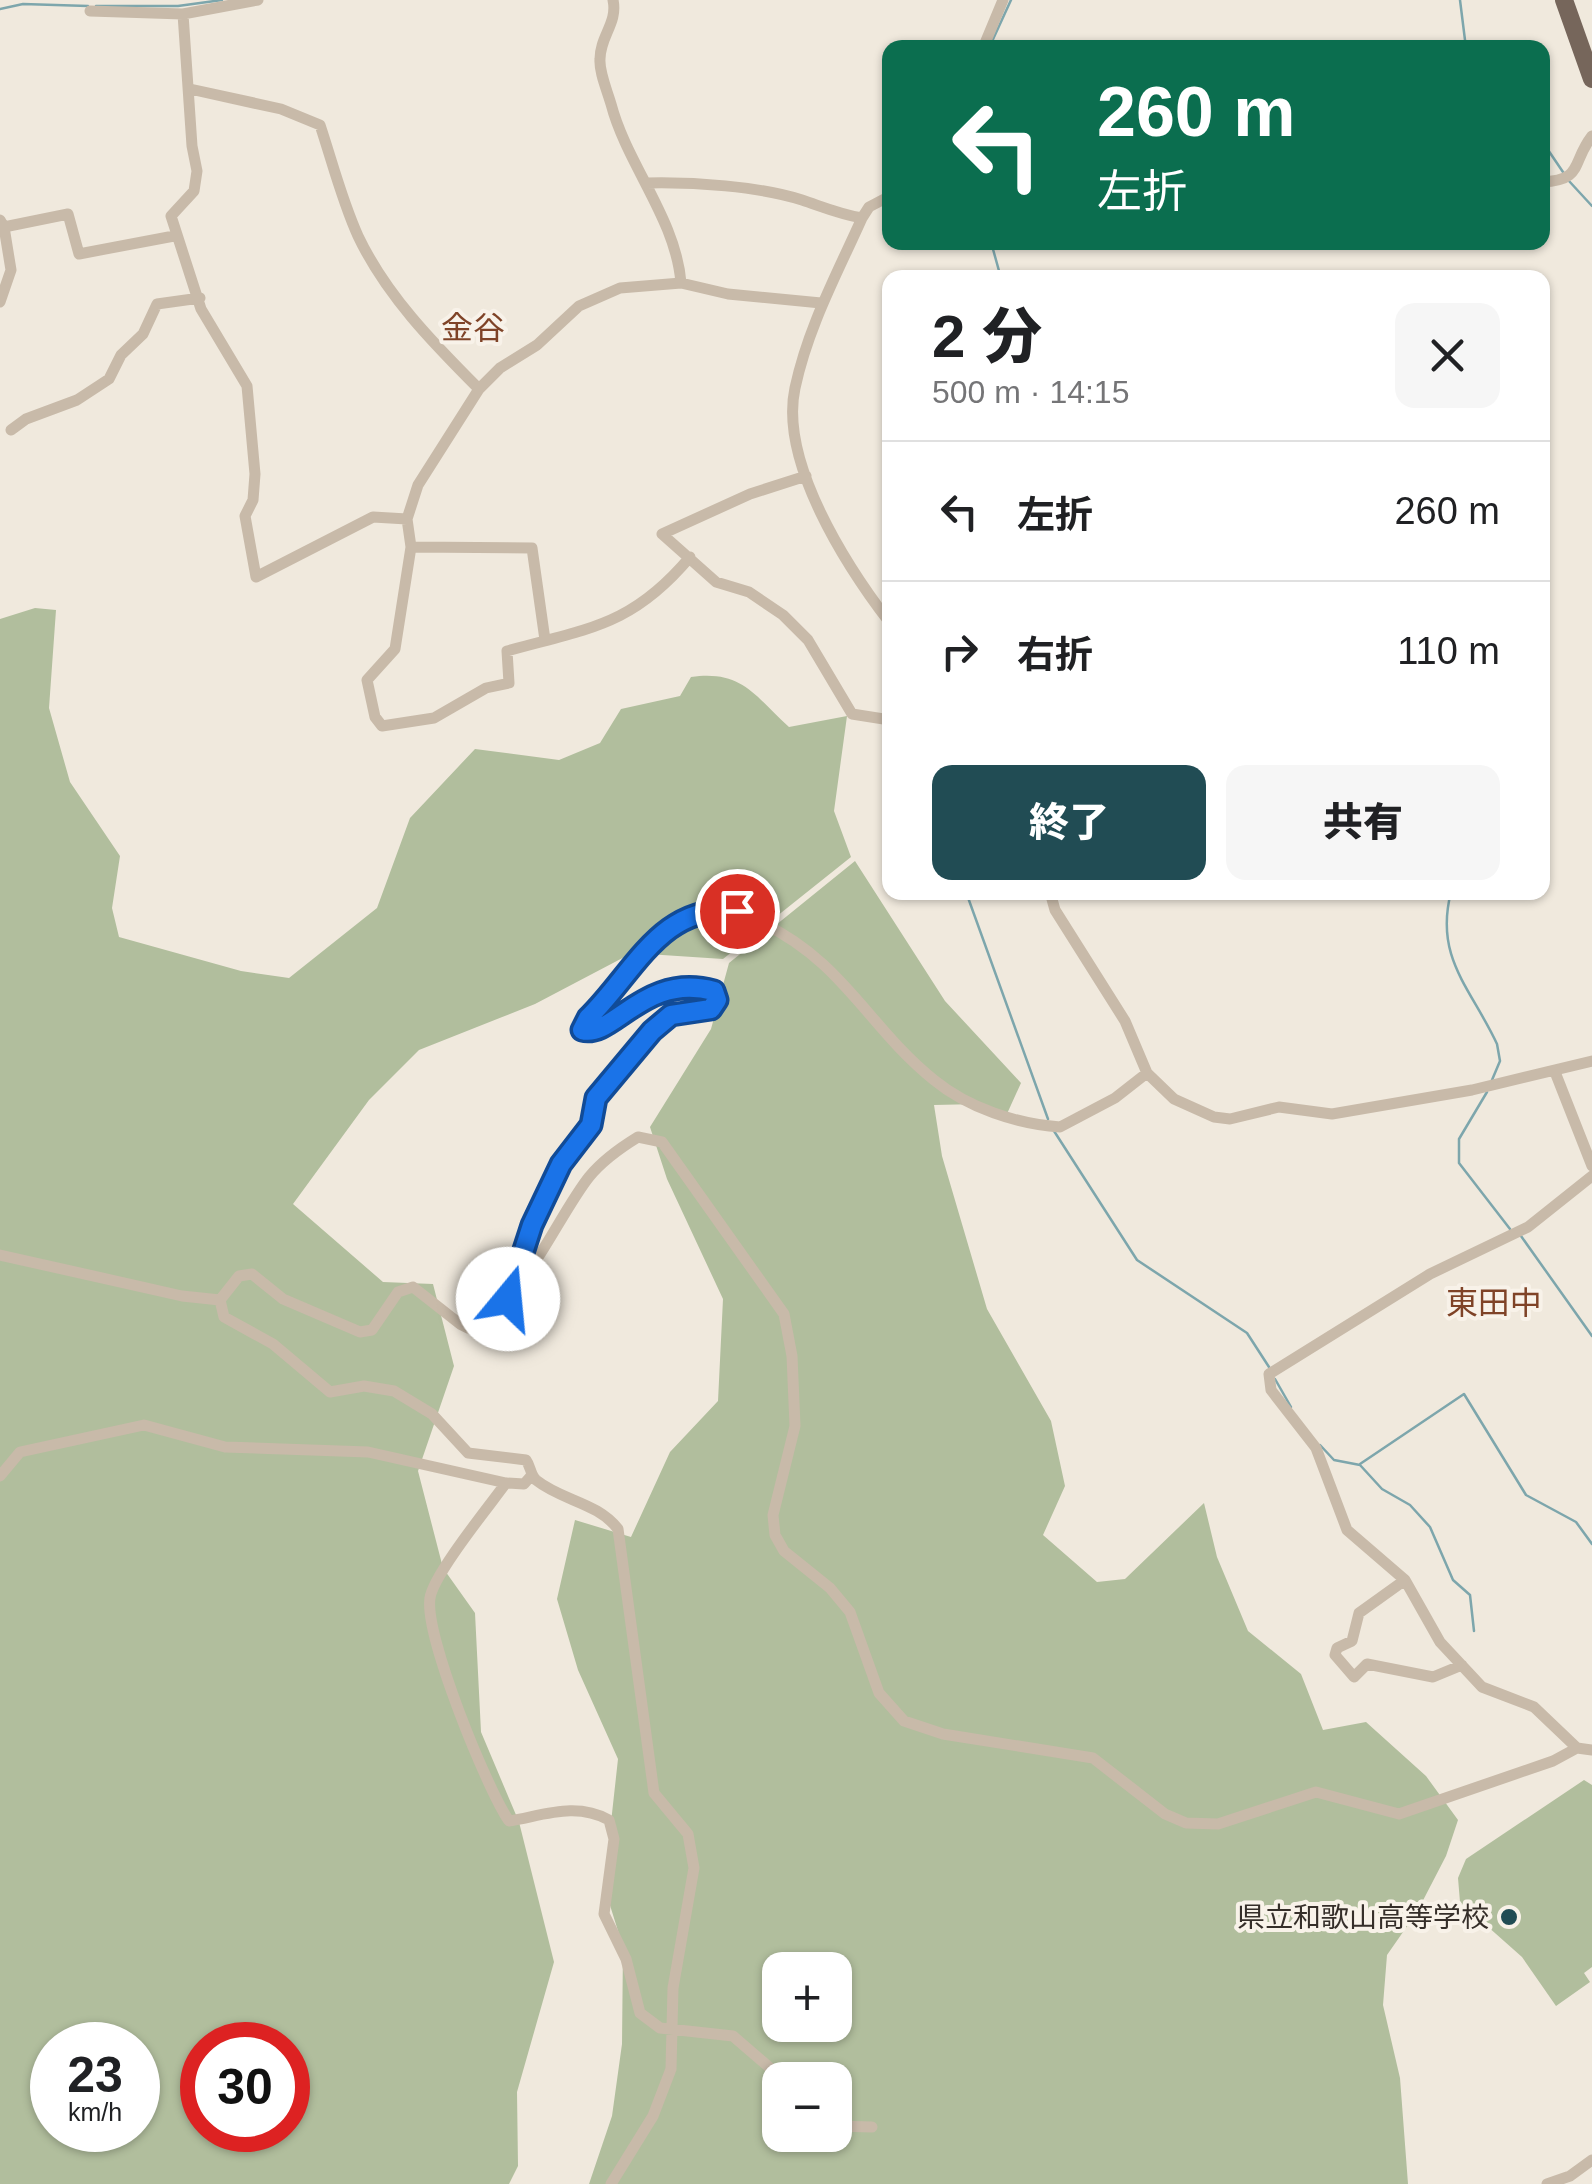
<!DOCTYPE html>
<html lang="ja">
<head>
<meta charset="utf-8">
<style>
  body { margin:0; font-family:Arial,"Noto Sans JP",sans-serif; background:#f6f6f6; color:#202124; height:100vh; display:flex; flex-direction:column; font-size:38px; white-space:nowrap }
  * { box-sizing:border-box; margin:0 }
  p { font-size:32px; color:#757577 }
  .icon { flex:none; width:55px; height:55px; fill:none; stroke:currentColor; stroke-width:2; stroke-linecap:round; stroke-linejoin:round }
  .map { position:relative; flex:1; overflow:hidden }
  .panel { position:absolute; left:882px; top:270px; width:668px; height:630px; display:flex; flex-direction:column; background:#fff; border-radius:20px; box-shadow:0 2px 8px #0004 }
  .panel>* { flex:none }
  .guide { position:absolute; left:882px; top:40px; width:668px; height:210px; border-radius:20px; box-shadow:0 2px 8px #0004; background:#0b6e4f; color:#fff; overflow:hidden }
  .tools { position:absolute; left:762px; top:1952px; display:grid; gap:20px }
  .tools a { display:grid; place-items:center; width:90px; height:90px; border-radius:20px; background:#fff; box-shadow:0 2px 8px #0004; font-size:50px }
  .speed { position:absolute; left:30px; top:2022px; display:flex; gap:20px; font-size:50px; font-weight:700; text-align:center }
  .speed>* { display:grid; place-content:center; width:130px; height:130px; border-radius:50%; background:#fff; box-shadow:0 2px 8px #0004; line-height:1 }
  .speed small { font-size:25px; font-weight:400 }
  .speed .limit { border:15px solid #d22; background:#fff; color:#111 }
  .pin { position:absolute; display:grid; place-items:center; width:85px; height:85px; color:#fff; margin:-42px; border:5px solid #fff; border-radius:50%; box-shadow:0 2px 10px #0007 }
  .me { position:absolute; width:110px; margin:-55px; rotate:17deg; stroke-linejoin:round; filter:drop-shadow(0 0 8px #0008) }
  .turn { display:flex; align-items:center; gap:35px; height:210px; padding:0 50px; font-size:45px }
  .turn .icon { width:130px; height:130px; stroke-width:2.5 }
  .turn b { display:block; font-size:70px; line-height:85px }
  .round { display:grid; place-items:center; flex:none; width:105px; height:105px; border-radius:20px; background:#f6f6f6 }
  .head { display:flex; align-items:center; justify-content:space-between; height:170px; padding:0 50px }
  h1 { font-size:60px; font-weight:800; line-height:75px }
  .cta { display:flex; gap:20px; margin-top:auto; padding:20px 50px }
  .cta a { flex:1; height:115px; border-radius:20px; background:#214c54; color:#fff; font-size:40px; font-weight:800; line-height:115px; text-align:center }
  .cta a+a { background:#f6f6f6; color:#202124 }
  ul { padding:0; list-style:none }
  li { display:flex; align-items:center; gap:30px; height:140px; padding:0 50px; border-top:2px solid #e0e0e0 }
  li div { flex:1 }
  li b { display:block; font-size:38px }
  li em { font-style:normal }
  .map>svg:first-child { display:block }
  .green { fill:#b1be9d; fill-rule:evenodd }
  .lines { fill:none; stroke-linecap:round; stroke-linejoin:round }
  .stream { stroke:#7da6ac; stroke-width:2.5 }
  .minor { stroke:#c8baa9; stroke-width:11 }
  .primary { stroke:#76665b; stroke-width:18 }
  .route-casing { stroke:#114b97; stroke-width:25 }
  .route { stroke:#1a73e8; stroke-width:18 }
  .poi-dot { fill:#214c54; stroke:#f8f2e9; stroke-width:4 }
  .labels { text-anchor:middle; stroke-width:8; stroke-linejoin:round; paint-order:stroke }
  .poi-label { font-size:28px; fill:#352e29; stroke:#f8f2e9; text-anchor:end }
  .quarter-label { font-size:32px; fill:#7f4327; stroke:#f8f2e9 }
</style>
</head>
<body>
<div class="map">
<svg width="1592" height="2184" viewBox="0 0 1592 2184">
  <rect width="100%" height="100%" fill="#f0e9dd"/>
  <path class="green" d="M 35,608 L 56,610 L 49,708 L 70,782 L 120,856 L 112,908 L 119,937 L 241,971 L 289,978 L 377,908 L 410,818 L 475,749 L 559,760 L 600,743 L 621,709 L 680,696 L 691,677 C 742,670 754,695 789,727 L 847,716 L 834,811 L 851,857 L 723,959 L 632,953 L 535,1004 L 419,1050 L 369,1100 L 293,1204 L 383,1282 L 433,1284 L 454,1366 L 418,1471 L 443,1568 L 475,1613 L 481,1732 L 519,1822 L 554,1962 L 517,2092 L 518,2166 L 509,2184 L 0,2184 L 0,619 ZM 52,2045 L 138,2045 L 138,2130 L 52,2130 ZM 202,2045 L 288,2045 L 288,2130 L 202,2130 Z
    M 855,861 L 945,1001 L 1021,1083 L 1006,1116 L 979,1104 L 934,1105 L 942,1156 L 987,1309 L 1051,1421 L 1065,1486 L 1043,1535 L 1097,1582 L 1125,1579 L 1204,1503 L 1217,1557 L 1248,1631 L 1301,1674 L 1323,1730 L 1366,1722 L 1426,1776 L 1458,1820 L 1446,1856 L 1417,1912 L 1387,1955 L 1383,2005 L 1400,2078 L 1408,2184 L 589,2184 L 612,2116 L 622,2044 L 623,1947 L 604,1886 L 618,1759 L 578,1670 L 557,1599 L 575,1520 L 631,1537 L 670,1452 L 718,1401 L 723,1299 L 667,1179 L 650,1127 L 711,1029 L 729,963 ZM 780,1970 L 835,1970 L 835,2025 L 780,2025 ZM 780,2080 L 835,2080 L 835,2135 L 780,2135 Z
    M 1584,1780 L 1592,1785 L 1592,1967 L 1584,1973 L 1590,1982 L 1556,2006 L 1522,1957 L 1460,1902 L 1458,1878 L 1466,1859 Z"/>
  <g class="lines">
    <path class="stream" d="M 1460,0 L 1466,48
      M 96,6 L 178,6 L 222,0
      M 0,9 L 23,4 L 88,6
      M 989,48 L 1011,0
      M 1542,141 L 1565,175
      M 1569,181 L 1592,206
      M 991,242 L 1001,278
      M 966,892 L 1048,1119
      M 1451,892 C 1434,958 1471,988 1497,1044 L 1500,1061 L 1492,1080
      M 1487,1092 L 1459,1139 L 1459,1163 L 1510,1229
      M 1054,1131 L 1137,1260 L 1247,1333 L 1269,1367
      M 1521,1236 L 1592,1336
      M 1275,1379 L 1291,1407
      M 1320,1445 L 1334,1460 L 1360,1465 L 1382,1489 L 1410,1505 L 1430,1527 L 1453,1580 L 1470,1595 L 1474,1631
      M 1360,1464 L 1464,1394 L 1526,1495 L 1576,1522 L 1592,1544"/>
    <path class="minor" d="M 613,0 C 618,23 600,36 600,59 C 599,72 607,90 611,104 C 627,165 676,219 681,283
      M 90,11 L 183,14 L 258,0
      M 183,14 L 192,146 L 197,171 L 194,191 L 171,216 L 201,309 L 247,386 L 255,474 L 253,500 L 245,516 L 256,577 L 373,517 L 407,519
      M 983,48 L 1003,0
      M 190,89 L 281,109 L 320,125 C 332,161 342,201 358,236 C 386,295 433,343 479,389
      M 1542,182 C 1584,180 1571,163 1592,136
      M 647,183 C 693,182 758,186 802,200 C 823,207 839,214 862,218
      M 890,196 L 869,207 L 862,218 C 837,274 808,327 795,388 C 779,462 847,567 890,623
      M 0,220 L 4,227 L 68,214 L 79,254 L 174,236
      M 0,302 L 11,270 L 4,227
      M 11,430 L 26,419 L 77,400 L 109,379 L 121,355 L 143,334 L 157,304 L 200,298
      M 806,476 L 750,494 L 662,534 L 716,582 L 749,592 L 783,615 L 808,640 L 852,714 L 890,720
      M 411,547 L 532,548 L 545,640
      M 690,557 C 632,626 589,628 507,651 L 509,683 L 486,688 L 434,718 L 382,726 L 375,717 L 367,680 L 395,649 L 411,547 L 407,519 L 418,485 L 479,389 L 500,368 L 537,345 L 579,306 L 620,288 L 681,283 L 728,294 L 821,303
      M 1050,892 L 1055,910 L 1125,1021 L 1147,1073 L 1174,1099 L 1214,1117 L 1230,1119 L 1279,1107 L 1332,1114 L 1472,1090 L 1592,1061
      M 1555,1072 L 1592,1166
      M 1592,1176 L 1528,1227 L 1430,1274 L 1269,1374 L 1271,1390 L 1316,1448 L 1347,1530 L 1405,1580 L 1440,1642 L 1482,1687 L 1534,1707 L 1577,1748 L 1592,1750
      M 0,1255 L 182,1296 L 220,1300
      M 513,1283 L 531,1225 L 561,1164 L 591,1125 L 595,1099 L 652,1031 L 671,1015 L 711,1009 L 717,1000 L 714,991 C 645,973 612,1039 583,1030 C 593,1006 619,987 635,966 C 673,916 700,895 762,923 C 844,962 868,1027 934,1080 C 968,1108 1017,1124 1060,1127 L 1115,1098 L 1147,1073
      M 220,1300 L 239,1276 L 252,1274 L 283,1299 L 360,1332 L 372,1330 L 398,1292 L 413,1287 L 460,1324 L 468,1328 C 517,1315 557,1217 589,1177 C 602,1161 620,1148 638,1137 L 662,1142 L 784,1314 L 792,1356 L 795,1426 L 773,1515 L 775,1535 L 784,1551 L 830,1588 L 850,1612 L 879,1693 L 904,1721 L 943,1734 L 1093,1758 L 1165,1814 L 1186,1823 L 1218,1824 L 1316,1792 L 1399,1814 L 1553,1761 L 1577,1748
      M 220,1300 L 224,1317 L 273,1344 L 330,1392 L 364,1386 L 394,1391 L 432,1414 L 468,1453 L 526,1460 C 531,1467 530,1474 536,1480 C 562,1501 597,1502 618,1529 L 654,1793 L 688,1834 L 694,1868 L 673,1988 L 671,2069 L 653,2116 L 611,2184
      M 0,1476 L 20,1452 L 144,1425 L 225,1447 L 368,1452 L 506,1483 L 524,1484 L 531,1476
      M 506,1483 C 490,1505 433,1575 430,1598 C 424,1635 487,1789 509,1821 C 545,1815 576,1802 609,1820 L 614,1839 L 604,1914 L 626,1959 L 640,2013 L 660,2028 L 733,2036 L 784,2080
      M 1405,1580 L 1359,1613 L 1352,1641 L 1337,1648 L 1335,1655 L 1354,1677 L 1367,1664 L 1433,1677 L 1462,1665
      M 835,2126 L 872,2127
      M 1547,2184 L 1570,2176 L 1592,2160"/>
    <path class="primary" d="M 1564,0 L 1592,79"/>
  </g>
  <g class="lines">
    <defs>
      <path id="route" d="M 508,1299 L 532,1225 L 561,1164 L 591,1125 L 596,1098 L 652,1031 L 671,1015 L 711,1009 L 717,1000 L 714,991 C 644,972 613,1039 582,1030 L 588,1018 C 635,972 661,903 737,911"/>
    </defs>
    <use href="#route" class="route-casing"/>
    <use href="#route" class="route"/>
  </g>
  <circle class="poi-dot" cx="1509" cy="1917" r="10"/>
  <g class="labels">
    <g class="poi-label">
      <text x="1489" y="1927">県立和歌山高等学校</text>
    </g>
    <g class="quarter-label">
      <text x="473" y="339">金谷</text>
      <text x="1494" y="1314">東田中</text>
    </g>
  </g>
</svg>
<div class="tools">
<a>+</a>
<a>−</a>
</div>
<div class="speed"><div>23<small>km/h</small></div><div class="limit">30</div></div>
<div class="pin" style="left:737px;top:911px;background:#d93025"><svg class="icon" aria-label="arrive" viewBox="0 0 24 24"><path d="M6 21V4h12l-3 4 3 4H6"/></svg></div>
<svg class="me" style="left:508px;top:1299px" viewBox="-20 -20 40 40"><circle r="19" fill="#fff"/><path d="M0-13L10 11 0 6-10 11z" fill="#1a73e8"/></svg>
<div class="guide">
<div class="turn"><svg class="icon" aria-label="left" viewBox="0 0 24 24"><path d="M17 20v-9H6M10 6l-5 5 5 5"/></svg><div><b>260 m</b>左折</div></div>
</div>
<section class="panel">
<div class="head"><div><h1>2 分</h1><p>500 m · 14:15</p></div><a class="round"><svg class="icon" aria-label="close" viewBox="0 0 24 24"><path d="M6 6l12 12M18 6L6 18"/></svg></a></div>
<ul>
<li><svg class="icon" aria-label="left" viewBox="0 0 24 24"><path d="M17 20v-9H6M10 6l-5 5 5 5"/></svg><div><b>左折</b></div><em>260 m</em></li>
<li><svg class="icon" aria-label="right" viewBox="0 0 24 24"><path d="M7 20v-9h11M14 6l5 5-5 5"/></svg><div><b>右折</b></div><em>110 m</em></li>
</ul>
<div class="cta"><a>終了</a><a>共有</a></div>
</section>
</div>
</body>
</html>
